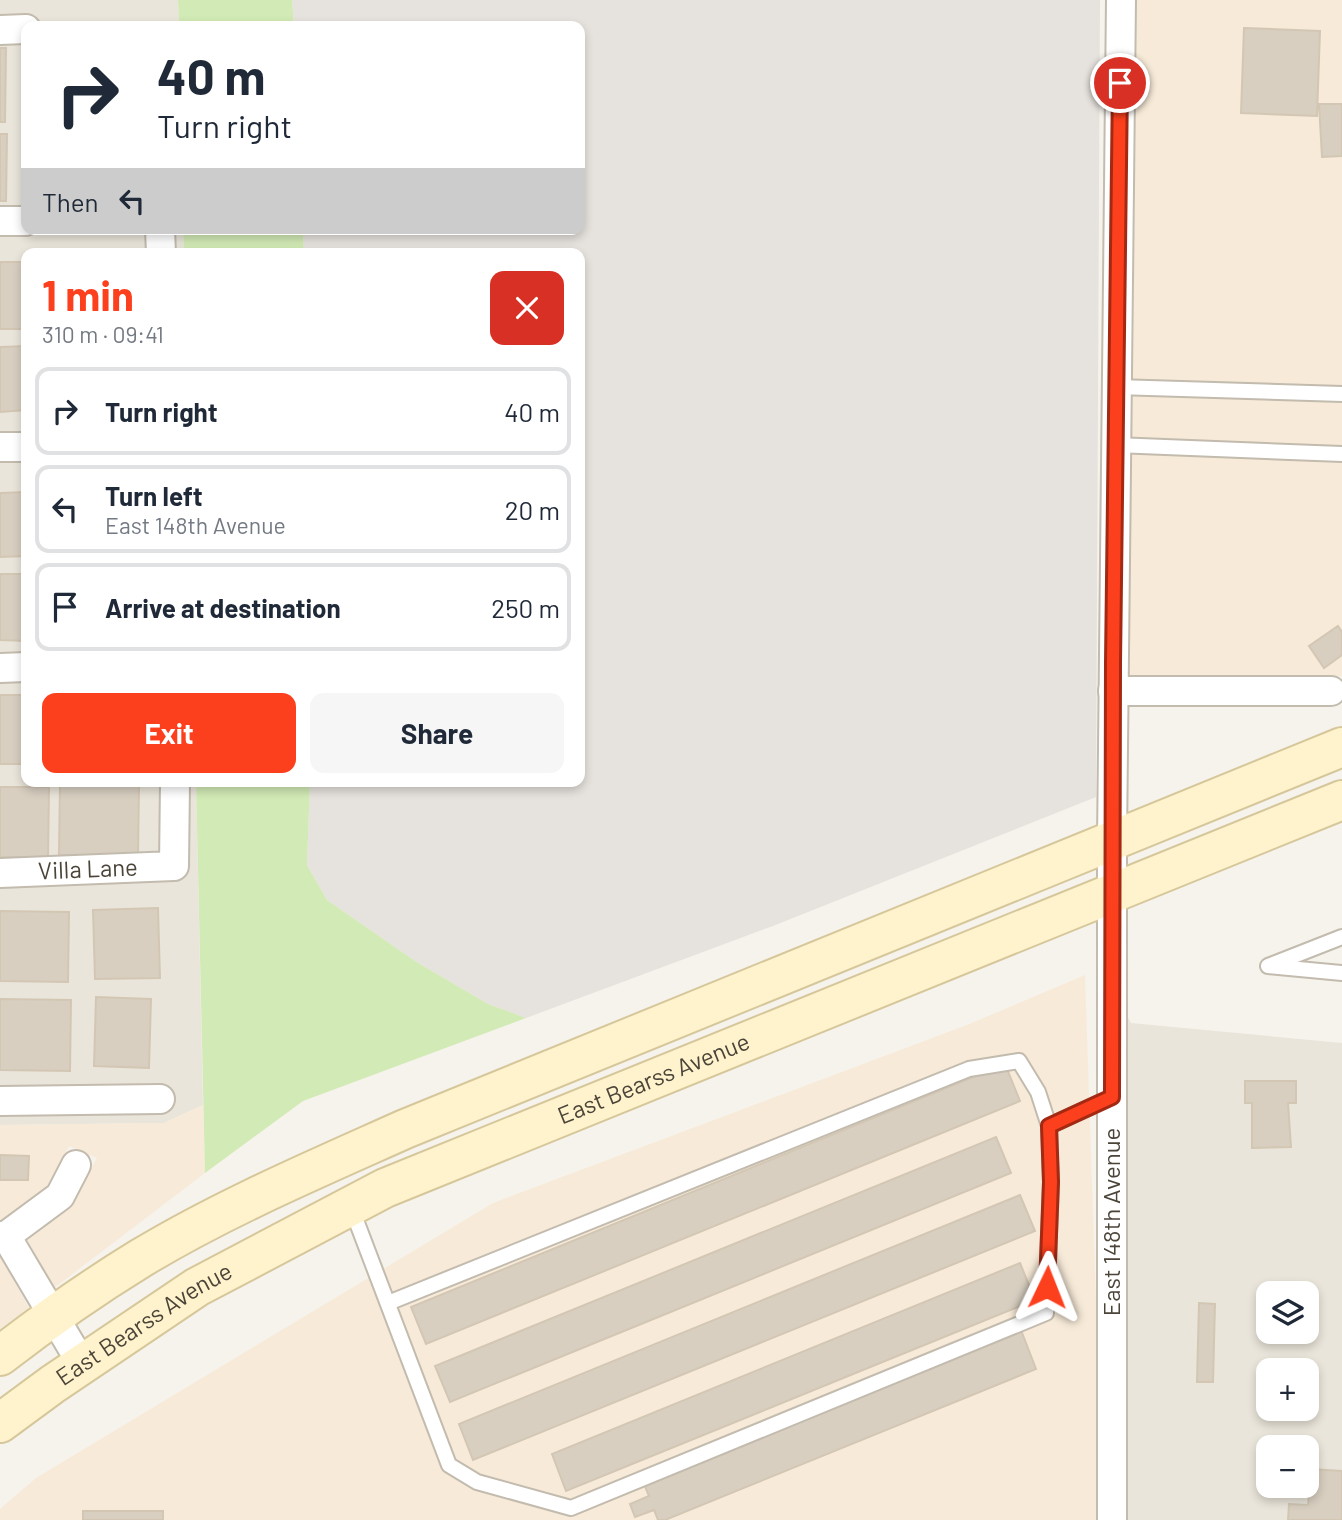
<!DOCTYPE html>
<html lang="en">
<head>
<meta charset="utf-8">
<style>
  body { margin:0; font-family:Barlow,sans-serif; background:#f6f6f7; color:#1f2937; height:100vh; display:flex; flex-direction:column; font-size:26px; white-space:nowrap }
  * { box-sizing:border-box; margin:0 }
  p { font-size:23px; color:#747a83 }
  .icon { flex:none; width:38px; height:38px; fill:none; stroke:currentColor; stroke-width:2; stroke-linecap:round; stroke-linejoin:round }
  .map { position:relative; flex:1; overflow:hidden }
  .details { position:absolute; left:21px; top:248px; width:564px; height:539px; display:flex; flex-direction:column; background:#fff; border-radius:14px; box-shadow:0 4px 10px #0003 }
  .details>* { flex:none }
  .hud { position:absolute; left:21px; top:21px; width:564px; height:214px; border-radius:14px; box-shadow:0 4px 10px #0003; background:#fff; color:#1f2937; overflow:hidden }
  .tools { position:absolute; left:1256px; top:1281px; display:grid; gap:14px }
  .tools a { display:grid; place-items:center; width:63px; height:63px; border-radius:14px; background:#fff; box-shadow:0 4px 10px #0003; font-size:35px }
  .pin { position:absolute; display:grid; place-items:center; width:60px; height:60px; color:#fff; margin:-30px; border:4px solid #fff; border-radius:50%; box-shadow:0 2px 7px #0007 }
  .me { position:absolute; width:77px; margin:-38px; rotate:2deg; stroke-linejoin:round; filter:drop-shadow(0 0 5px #0008) }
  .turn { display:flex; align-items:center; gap:24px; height:147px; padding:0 21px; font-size:32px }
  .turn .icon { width:91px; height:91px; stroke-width:2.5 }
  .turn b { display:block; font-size:49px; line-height:60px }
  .then { display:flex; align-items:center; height:66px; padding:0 21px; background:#0003; gap:14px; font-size:26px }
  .round { display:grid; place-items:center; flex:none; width:74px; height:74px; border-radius:14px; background:#f6f6f7 }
  .summary { display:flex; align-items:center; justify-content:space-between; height:119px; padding:0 21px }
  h1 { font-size:42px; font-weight:700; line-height:52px; color:#fc3f1d }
  .primary-button { display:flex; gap:14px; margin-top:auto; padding:14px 21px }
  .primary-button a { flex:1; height:80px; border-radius:14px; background:#fc3f1d; color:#fff; font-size:28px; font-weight:700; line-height:80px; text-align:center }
  .primary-button a+a { background:#f6f6f7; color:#1f2937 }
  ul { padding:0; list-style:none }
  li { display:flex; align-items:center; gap:21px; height:88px; margin:0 14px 10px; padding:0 7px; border:4px solid #e0e1e3; border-radius:14px }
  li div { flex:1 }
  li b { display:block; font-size:26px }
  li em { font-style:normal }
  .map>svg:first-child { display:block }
  .residential { fill:#eae5da; fill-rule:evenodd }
  .commercial { fill:#f7ead8 }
  .industrial { fill:#e6e2dd }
  .green { fill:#d2eab5 }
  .building { fill:#d8cfc1; stroke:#d3c7b4; stroke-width:2 }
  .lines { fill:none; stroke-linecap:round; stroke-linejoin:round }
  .lane-casing { stroke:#c2bbae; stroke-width:18 }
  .street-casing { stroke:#c2bbae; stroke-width:32 }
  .secondary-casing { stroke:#d6c79b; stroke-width:42 }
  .lane { stroke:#fff; stroke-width:14 }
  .street { stroke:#fff; stroke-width:28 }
  .secondary { stroke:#fff3cd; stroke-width:38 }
  .route-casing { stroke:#a42913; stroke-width:18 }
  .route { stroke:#fc3f1d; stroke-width:12 }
  .labels { text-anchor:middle; stroke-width:6; stroke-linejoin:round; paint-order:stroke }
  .street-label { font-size:24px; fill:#4b4439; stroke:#fff }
</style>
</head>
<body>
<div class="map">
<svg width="1342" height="1520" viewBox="0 0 1342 1520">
  <rect width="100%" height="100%" fill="#f6f3ec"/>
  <path class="residential" d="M 0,0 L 178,0 L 179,26 L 26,26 L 26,229 L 183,229 L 184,254 L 26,254 L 26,782 L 196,782 L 203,1105 L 164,1123 L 0,1125 Z
    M 1128,1018 L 1131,1023 L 1342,1043 L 1342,1520 L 1128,1520 ZM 1269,1293 L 1307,1293 L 1307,1332 L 1269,1332 ZM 1269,1370 L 1307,1370 L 1307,1409 L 1269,1409 ZM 1269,1447 L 1307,1447 L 1307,1486 L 1269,1486 Z"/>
  <path class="commercial" d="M 1137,0 L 1342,0 L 1342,676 L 1129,676 Z
    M 1085,975 L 1096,1303 L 1096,1520 L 0,1520 L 0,1509 L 36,1478 L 493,1203 L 967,1025 Z
    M 203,1105 L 205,1173 L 54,1288 L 27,1239 L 70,1207 L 97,1158 L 69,1146 L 47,1187 L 0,1221 L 0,1125 L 164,1123 Z
    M 0,1256 L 29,1308 L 0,1329 Z"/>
  <path class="industrial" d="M 292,0 L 1100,0 L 1096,797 L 773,926 L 526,1018 L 488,1004 L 415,961 L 327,900 L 307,865 L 310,782 L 579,782 L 579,254 L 304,254 L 303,229 L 579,229 L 579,26 L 294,26 Z"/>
  <path class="green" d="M 178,0 L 292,0 L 294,26 L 179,26 Z
    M 183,229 L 303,229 L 304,254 L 184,254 Z
    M 196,782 L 310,782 L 307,865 L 327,900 L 415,961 L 488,1004 L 526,1018 L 303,1101 L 205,1173 Z"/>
  <path class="building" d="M 1244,28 L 1320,31 L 1317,116 L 1241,113 Z
    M 0,48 L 6,48 L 5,122 L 0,122 Z
    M 1319,104 L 1342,104 L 1342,156 L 1322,157 Z
    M 0,134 L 7,134 L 6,201 L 0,201 Z
    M 0,262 L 26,262 L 26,329 L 0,329 Z
    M 26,346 L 26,410 L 0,412 L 0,347 Z
    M 26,492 L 26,556 L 0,557 L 0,493 Z
    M 0,574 L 26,574 L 26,641 L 0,640 Z
    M 1338,626 L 1342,632 L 1342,655 L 1324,668 L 1309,646 Z
    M 0,695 L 26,695 L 26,764 L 0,764 Z
    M 60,783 L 139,785 L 138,856 L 59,855 Z
    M 0,787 L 49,787 L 48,858 L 0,857 Z
    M 158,908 L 160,978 L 95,979 L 93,910 Z
    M 0,911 L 69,912 L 68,982 L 0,981 Z
    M 96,997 L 151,999 L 149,1068 L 94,1066 Z
    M 0,999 L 71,1000 L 70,1071 L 0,1070 Z
    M 1005,1064 L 1020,1101 L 426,1344 L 411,1307 Z
    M 1245,1081 L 1296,1081 L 1296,1103 L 1288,1103 L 1291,1147 L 1252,1148 L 1252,1103 L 1245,1103 Z
    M 996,1137 L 1011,1173 L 450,1402 L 435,1366 Z
    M 0,1155 L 29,1156 L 28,1180 L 0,1180 Z
    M 1020,1195 L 1035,1231 L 473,1460 L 459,1424 Z
    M 1020,1263 L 1035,1300 L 566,1491 L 552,1454 Z
    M 1199,1303 L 1215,1304 L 1213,1382 L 1197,1382 Z
    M 1021,1330 L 1036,1369 L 665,1520 L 658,1520 L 654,1510 L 635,1517 L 630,1504 L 649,1496 L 644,1484 Z
    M 1311,1469 L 1342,1471 L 1342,1520 L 1288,1520 L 1289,1504 L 1308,1505 Z
    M 83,1511 L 163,1511 L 163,1520 L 83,1520 Z"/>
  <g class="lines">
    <defs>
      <path id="lane" d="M 1116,387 L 1342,394
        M 1115,445 L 1342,454
        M 1342,937 L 1268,966 L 1342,973
        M 1049,1126 L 1112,1097
        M 351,1207 L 449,1465 L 477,1482 L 571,1508 L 1046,1313 L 1051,1182 L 1049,1126 L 1038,1092 L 1019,1061 L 969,1069 L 388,1303"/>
      <g id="street">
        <path d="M 0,30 L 26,29"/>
        <path d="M 0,221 L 26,221"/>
        <path d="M 160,229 L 161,254"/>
        <path d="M 0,447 L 26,447"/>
        <path d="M 0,668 L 26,667"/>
        <path d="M 1113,691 L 1331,691"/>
        <path id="s1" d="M 0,873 L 174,866 L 175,782"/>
        <path d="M 0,1101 L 160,1099"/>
        <path d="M 0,1236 L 6,1236 L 60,1196 L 76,1165"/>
        <path d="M 6,1236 L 82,1364"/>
        <path d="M 1112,1520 L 1112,841 L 1121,0"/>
      </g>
      <g id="secondary">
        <path d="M 0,1356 C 45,1321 92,1288 141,1258 C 224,1208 316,1169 405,1129 L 1342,747"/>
        <path id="s2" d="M 0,1423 L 53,1384 L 197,1287 L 385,1188 L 1342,800"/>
      </g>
    </defs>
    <use href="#lane" class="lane-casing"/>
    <use href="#street" class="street-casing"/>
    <use href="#secondary" class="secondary-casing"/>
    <use href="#lane" class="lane"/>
    <use href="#street" class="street"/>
    <use href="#secondary" class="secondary"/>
  </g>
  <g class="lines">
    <defs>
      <path id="route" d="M 1047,1287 L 1051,1182 L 1049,1126 L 1112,1097 L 1113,663 L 1120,83"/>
    </defs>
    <use href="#route" class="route-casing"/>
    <use href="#route" class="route"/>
  </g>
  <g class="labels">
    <g class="street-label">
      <text dy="8" stroke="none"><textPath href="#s1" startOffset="88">Villa Lane</textPath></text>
      <text dy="8" stroke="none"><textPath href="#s2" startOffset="742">East Bearss Avenue</textPath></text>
      <text transform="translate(1112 1222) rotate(-90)" y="8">East 148th Avenue</text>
      <text dy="8" stroke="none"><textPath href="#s2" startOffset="175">East Bearss Avenue</textPath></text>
    </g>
  </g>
</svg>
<div class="tools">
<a><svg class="icon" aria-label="layers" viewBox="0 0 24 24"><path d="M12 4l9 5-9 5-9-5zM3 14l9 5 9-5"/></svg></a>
<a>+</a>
<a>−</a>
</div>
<div class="pin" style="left:1120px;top:83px;background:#d93025"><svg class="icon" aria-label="arrive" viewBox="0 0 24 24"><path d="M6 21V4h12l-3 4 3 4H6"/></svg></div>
<svg class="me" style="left:1047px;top:1287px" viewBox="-20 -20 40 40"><path d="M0-17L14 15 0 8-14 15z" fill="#fc3f1d" stroke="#fff" stroke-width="4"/></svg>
<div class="hud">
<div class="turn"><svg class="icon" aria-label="right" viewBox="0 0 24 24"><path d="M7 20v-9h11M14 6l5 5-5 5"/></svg><div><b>40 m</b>Turn right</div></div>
<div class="then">Then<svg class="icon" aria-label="left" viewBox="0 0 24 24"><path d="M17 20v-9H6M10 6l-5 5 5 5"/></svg></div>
</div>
<section class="details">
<div class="summary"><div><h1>1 min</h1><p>310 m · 09:41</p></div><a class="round" style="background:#d93025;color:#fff"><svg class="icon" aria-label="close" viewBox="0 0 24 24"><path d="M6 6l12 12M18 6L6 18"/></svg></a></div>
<ul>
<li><svg class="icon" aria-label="right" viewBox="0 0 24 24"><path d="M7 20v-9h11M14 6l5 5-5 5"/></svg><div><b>Turn right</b></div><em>40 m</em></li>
<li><svg class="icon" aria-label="left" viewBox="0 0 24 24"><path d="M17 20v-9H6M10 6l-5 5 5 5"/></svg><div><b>Turn left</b><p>East 148th Avenue</p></div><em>20 m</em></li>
<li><svg class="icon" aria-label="arrive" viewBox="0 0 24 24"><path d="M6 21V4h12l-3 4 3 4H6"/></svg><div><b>Arrive at destination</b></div><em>250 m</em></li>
</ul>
<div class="primary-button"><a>Exit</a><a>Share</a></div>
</section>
</div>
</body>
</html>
